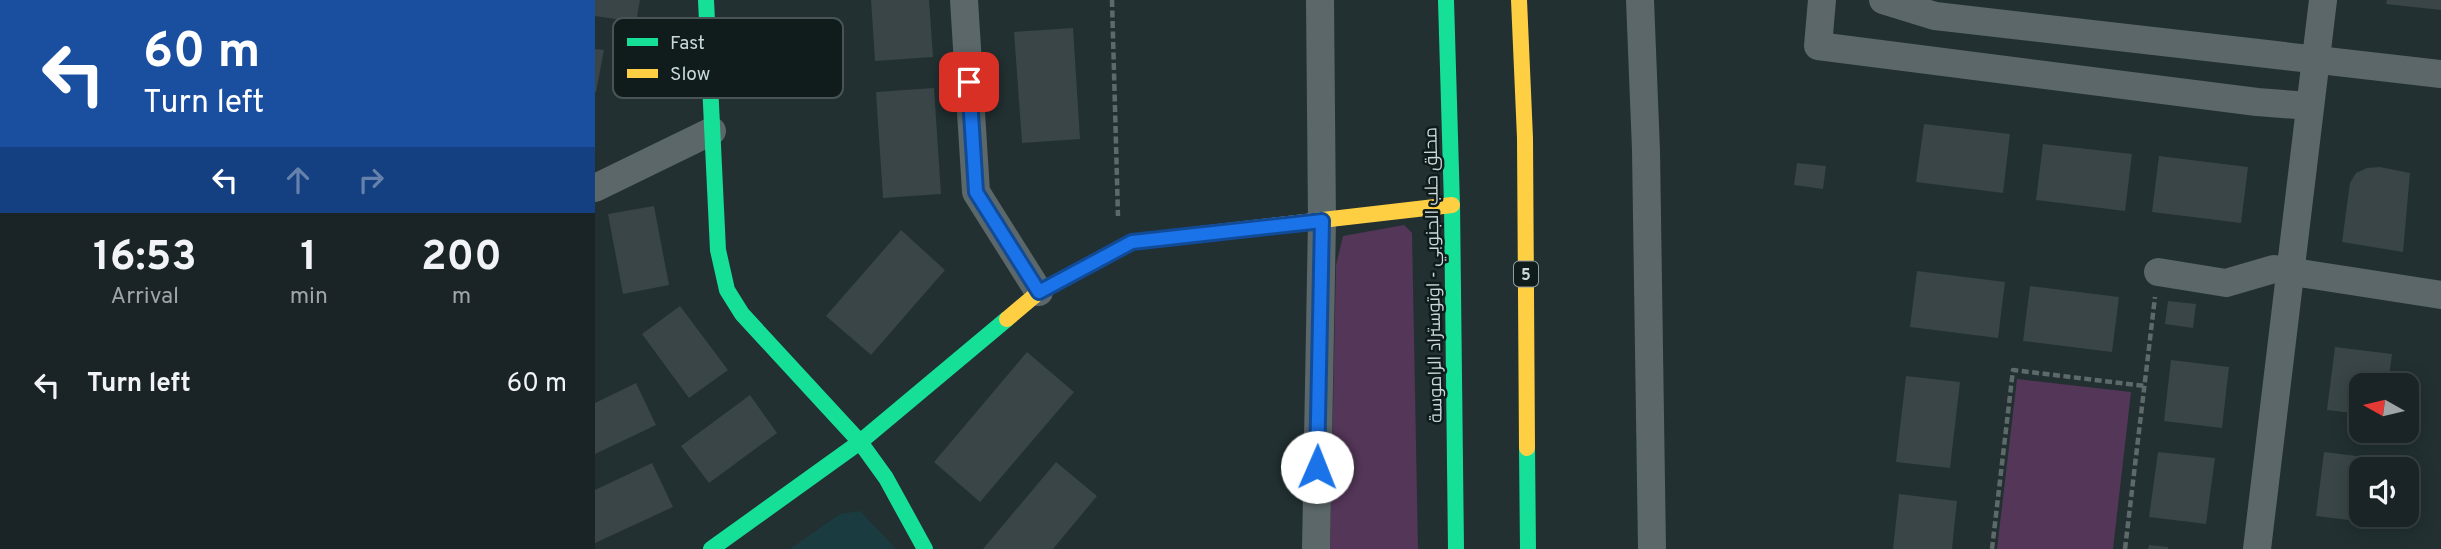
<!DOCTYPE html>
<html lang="en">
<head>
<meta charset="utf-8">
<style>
  body { margin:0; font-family:Overpass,Cairo,sans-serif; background:#273032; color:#f1f3f6; height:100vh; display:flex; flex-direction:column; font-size:26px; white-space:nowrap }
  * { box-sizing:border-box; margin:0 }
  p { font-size:23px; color:#9fa4a7 }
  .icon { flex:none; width:38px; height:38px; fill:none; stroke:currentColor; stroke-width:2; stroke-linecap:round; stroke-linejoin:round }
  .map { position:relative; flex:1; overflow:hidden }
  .drawer { display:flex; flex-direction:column; background:#1a2426; width:595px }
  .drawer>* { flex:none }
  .hud { background:#1a4fa0; color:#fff; overflow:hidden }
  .needle { width:46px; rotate:278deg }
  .controls { position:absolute; left:1754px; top:373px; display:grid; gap:14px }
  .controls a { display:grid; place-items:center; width:70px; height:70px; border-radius:14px; background:#1a2426; box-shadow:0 4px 18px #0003,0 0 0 2px #384143; font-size:35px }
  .pin { position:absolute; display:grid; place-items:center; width:60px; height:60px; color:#fff; margin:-30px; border-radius:14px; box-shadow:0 4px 10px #0006 }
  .me { position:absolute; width:77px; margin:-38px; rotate:1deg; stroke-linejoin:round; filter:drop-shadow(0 0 5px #0008) }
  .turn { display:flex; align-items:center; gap:24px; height:147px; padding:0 28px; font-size:32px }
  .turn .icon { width:91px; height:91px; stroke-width:2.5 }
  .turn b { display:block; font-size:49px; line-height:60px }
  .lanes { display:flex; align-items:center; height:66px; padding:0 28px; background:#0003; justify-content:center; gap:35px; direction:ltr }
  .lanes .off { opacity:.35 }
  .eta { display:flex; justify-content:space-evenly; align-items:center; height:119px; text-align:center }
  .eta b { font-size:42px; font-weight:700; line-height:49px }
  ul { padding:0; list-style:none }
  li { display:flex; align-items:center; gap:21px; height:105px; padding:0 28px }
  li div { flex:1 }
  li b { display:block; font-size:26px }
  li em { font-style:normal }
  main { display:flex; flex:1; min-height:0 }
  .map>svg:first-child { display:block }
  .built { fill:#1a3c40 }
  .green { fill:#543658 }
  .building { fill:#394546 }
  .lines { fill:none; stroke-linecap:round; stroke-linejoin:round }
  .path { stroke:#5e696a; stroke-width:4.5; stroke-dasharray:7 3.5; stroke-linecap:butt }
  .street { stroke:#5b6769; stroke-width:28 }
  .fast { stroke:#16e098; stroke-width:16 }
  .slow { stroke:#ffcf43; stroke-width:16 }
  .route-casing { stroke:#114b97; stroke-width:18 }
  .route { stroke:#1a73e8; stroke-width:12 }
  .labels { text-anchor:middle; stroke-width:5; stroke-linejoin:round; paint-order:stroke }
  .shield { fill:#101b1c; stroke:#929fa1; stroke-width:2 }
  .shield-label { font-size:16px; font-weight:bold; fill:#c9d8da }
  .street-label { font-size:18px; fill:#c9d8da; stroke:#101b1c }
  .key { fill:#101b1c; stroke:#485455; stroke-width:2 }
  .key-label { font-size:19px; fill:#c9d8da }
</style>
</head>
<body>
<main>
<section class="drawer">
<div class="hud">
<div class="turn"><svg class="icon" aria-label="left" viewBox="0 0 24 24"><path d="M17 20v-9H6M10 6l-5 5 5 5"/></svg><div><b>60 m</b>Turn left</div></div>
<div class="lanes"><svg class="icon" aria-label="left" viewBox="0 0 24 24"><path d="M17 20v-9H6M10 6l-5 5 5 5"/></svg><svg class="icon off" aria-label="ahead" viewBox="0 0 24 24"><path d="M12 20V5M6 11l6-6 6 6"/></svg><svg class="icon off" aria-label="right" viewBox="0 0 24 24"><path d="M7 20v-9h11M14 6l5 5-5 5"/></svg></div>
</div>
<div class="eta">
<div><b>16:53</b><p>Arrival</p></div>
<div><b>1</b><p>min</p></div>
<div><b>200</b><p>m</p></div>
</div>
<ul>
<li><svg class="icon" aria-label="left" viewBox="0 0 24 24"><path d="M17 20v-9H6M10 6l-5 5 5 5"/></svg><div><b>Turn left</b></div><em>60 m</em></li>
</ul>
</section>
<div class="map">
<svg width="1846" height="549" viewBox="0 0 1846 549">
  <rect width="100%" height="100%" fill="#223032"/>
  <path class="built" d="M 265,511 L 301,549 L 195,549 L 245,514 Z"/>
  <path class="green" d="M 809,225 L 817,233 L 823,549 L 735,549 L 741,265 L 748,236 Z
    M 1422,379 L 1536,392 L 1518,549 L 1402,549 Z"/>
  <path class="building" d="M 0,0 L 45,0 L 41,22 L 0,16 Z
    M 276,0 L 334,0 L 338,57 L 280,61 Z
    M 1792,0 L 1846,0 L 1846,10 L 1791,4 Z
    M 478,28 L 485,139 L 427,143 L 419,32 Z
    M 0,49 L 9,50 L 1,92 L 0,92 Z
    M 339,88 L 346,194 L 288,198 L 281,92 Z
    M 1329,124 L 1415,134 L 1408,193 L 1321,182 Z
    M 1448,144 L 1537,154 L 1530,211 L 1441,200 Z
    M 1564,156 L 1653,167 L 1646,223 L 1557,212 Z
    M 1202,163 L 1231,166 L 1228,189 L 1199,185 Z
    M 1785,167 L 1815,173 L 1808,252 L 1747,242 L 1755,183 L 1761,173 L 1772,168 Z
    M 59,206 L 74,285 L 28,294 L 13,214 Z
    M 306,230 L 350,270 L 276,355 L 231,316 Z
    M 1322,271 L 1410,282 L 1403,338 L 1315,327 Z
    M 1435,286 L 1524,297 L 1517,352 L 1428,341 Z
    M 1573,301 L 1601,304 L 1598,328 L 1570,324 Z
    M 85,306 L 133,370 L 94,398 L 47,334 Z
    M 1740,347 L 1797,354 L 1793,385 L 1766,385 L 1766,414 L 1732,410 Z
    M 432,352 L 479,392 L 385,502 L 339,462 Z
    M 1576,360 L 1634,367 L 1627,428 L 1569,421 Z
    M 1311,376 L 1365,382 L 1355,468 L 1301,462 Z
    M 41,383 L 61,425 L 0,454 L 0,403 Z
    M 155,395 L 182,433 L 114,483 L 86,446 Z
    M 1563,452 L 1620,458 L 1611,524 L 1554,517 Z
    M 1729,452 L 1786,459 L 1785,469 L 1766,469 L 1766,514 L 1779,514 L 1778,523 L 1721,516 Z
    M 461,462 L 502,496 L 458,549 L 388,549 Z
    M 57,463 L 78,507 L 0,543 L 0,490 Z
    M 1304,494 L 1362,501 L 1357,549 L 1298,549 Z
    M 1554,545 L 1573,547 L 1573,549 L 1553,549 Z"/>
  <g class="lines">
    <path class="path" d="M 517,0 L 523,216
      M 1397,549 L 1418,370 L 1550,386
      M 1530,549 L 1560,297"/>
    <path class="street" d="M 369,0 L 381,192 L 444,292
      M 1045,0 L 1051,150 L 1057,549
      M 1227,0 L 1223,46 L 1662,102 L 1715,106
      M 1288,0 L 1340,16 L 1846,74
      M 0,188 L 117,131
      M 1563,272 L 1631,283 L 1679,269 L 1846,295
      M 721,549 L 727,221 L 725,0
      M 1662,549 L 1728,0"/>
    <path class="fast" d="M 111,0 L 123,250 L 132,290 L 147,314 L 265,442 L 291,478 L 330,549
      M 851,0 L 857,205 L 861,549
      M 932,448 L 933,549
      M 116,549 L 265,442 L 412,319"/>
    <path class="slow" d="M 924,0 L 930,138 L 932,448
      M 412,319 L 444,292 L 537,242 L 857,205"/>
  </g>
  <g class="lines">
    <defs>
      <path id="route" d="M 374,82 L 381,192 L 444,292 L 537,242 L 727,221 L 722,467"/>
    </defs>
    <use href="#route" class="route-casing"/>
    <use href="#route" class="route"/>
  </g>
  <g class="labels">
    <rect class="shield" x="919" y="261.5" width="24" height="25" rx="5"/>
    <g class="shield-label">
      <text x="931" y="280">5</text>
    </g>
    <g class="street-label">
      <text transform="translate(838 275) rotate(-91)" y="6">محلق حلب الجنوبي - اوتوستراد الراموسة</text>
    </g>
  </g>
  <rect x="18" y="18" width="230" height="80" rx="10" class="key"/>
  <rect x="32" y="38" width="31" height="8" fill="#16e098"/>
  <rect x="32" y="69" width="31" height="9" fill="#ffcf43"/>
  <g class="key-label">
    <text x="75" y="49">Fast</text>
    <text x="75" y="80">Slow</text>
  </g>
</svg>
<div class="controls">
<a><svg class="needle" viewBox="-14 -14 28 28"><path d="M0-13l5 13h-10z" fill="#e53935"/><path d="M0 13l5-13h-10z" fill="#9fa4a7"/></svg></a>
<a><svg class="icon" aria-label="sound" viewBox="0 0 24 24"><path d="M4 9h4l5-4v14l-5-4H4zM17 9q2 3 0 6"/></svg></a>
</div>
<div class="pin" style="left:374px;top:82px;background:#d93025"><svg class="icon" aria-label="arrive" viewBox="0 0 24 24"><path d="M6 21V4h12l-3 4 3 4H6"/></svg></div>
<svg class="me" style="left:722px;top:467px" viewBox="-20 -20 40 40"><circle r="19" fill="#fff"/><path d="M0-13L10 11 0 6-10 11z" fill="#1a73e8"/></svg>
</div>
</main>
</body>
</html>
